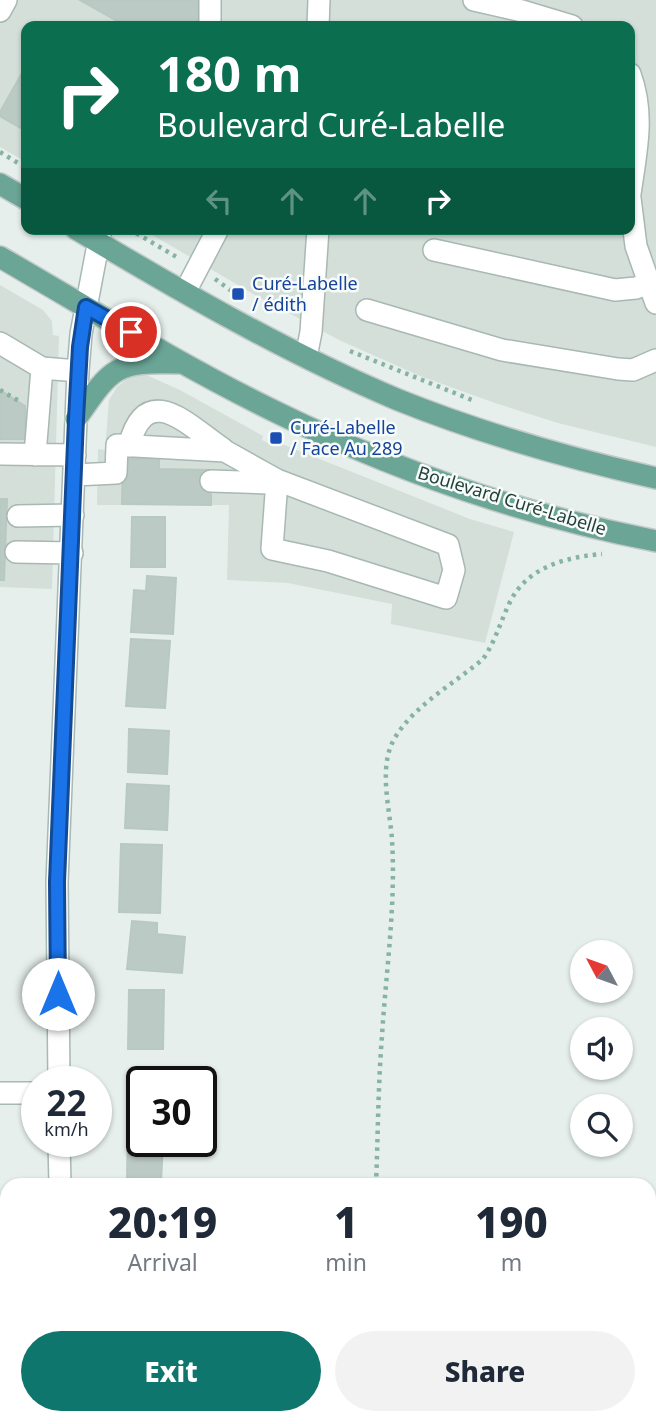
<!DOCTYPE html>
<html lang="en">
<head>
<meta charset="utf-8">
<style>
  body { margin:0; font-family:"Noto Sans",sans-serif; background:#f2f2f3; color:#1f2937; height:100vh; display:flex; flex-direction:column; font-size:26px; white-space:nowrap }
  * { box-sizing:border-box; margin:0 }
  p { font-size:23px; color:#747a83 }
  .icon { flex:none; width:38px; height:38px; fill:none; stroke:currentColor; stroke-width:2; stroke-linecap:round; stroke-linejoin:round }
  .map { position:relative; flex:1; overflow:hidden }
  .panel { position:absolute; left:0px; top:1178px; width:656px; height:247px; display:flex; flex-direction:column; background:#fff; border-radius:21px 21px 0 0; box-shadow:0 2px 5px #0004 }
  .panel>* { flex:none }
  .hud { position:absolute; left:21px; top:21px; width:614px; height:214px; border-radius:14px; box-shadow:0 2px 5px #0004; background:#0b6e4f; color:#fff; overflow:hidden }
  .needle { width:46px; rotate:311deg }
  .fabs { position:absolute; left:570px; top:940px; display:grid; gap:14px }
  .fabs a { display:grid; place-items:center; width:63px; height:63px; border-radius:50%; background:#fff; box-shadow:0 2px 5px #0004; font-size:35px }
  .speed { position:absolute; left:21px; top:1066px; display:flex; gap:14px; font-size:35px; font-weight:700; text-align:center }
  .speed>* { display:grid; place-content:center; width:91px; height:91px; border-radius:50%; background:#fff; box-shadow:0 2px 5px #0004; line-height:1 }
  .speed small { font-size:18px; font-weight:400 }
  .speed .limit { border:4px solid #111; border-radius:10px; background:#fff; color:#111 }
  .pin { position:absolute; display:grid; place-items:center; width:60px; height:60px; color:#fff; margin:-30px; border:4px solid #fff; border-radius:50%; box-shadow:0 2px 7px #0007 }
  .me { position:absolute; width:77px; margin:-38px; rotate:0deg; stroke-linejoin:round; filter:drop-shadow(0 0 5px #0008) }
  .turn { display:flex; align-items:center; gap:24px; height:147px; padding:0 21px; font-size:32px }
  .turn .icon { width:91px; height:91px; stroke-width:2.5 }
  .turn b { display:block; font-size:49px; line-height:60px }
  .lanes { display:flex; align-items:center; height:66px; padding:0 21px; background:#0003; justify-content:center; gap:35px; direction:ltr }
  .lanes .off { opacity:.35 }
  .eta { display:flex; justify-content:space-evenly; align-items:center; height:119px; text-align:center }
  .eta b { font-size:42px; font-weight:800; line-height:49px }
  .button { display:flex; gap:14px; margin-top:auto; padding:14px 21px }
  .button a { flex:1; height:80px; border-radius:42px; background:#0f766e; color:#fff; font-size:28px; font-weight:800; line-height:80px; text-align:center }
  .button a+a { background:#f2f2f3; color:#1f2937 }
  .map>svg:first-child { display:block }
  .built { fill:#d4dfda }
  .building { fill:#bbcac4; stroke:#b8c9c2; stroke-width:2 }
  .lines { fill:none; stroke-linecap:round; stroke-linejoin:round }
  .minor-casing { stroke:#a8b8b2; stroke-width:24 }
  .major-casing { stroke:#c2cac8; stroke-width:24 }
  .path { stroke:#86b3a5; stroke-width:4.5; stroke-dasharray:3.5 5; stroke-linecap:butt }
  .minor { stroke:#fff; stroke-width:21 }
  .major { stroke:#6aa596; stroke-width:21 }
  .route-casing { stroke:#114b97; stroke-width:18 }
  .route { stroke:#1a73e8; stroke-width:12 }
  .transit-dot { fill:#1a4fb4; stroke:#f7fbf9; stroke-width:2.5 }
  .labels { text-anchor:middle; stroke-width:5; stroke-linejoin:round; paint-order:stroke }
  .transit-label { font-size:18px; fill:#164399; stroke:#f7fbf9; text-anchor:start }
  .street-label { font-size:18px; fill:#24423a; stroke:#f7fbf9 }
</style>
</head>
<body>
<div class="map">
<svg width="656" height="1424" viewBox="0 0 656 1424">
  <rect width="100%" height="100%" fill="#e6efeb"/>
  <path class="built" d="M 0,0 L 656,0 L 656,447 L 558,423 L 495,403 L 420,376 L 339,340 L 257,296 L 142,229 L 630,229 L 630,26 L 26,26 L 26,162 L 0,147 Z
    M 0,285 L 43,310 L 52,321 L 53,335 L 59,336 L 52,589 L 0,587 Z
    M 144,374 L 180,390 L 263,436 L 262,440 L 274,446 L 277,442 L 470,519 L 514,532 L 485,643 L 391,624 L 392,604 L 288,583 L 227,580 L 229,505 L 97,505 L 98,449 L 105,450 L 109,400 L 117,387 L 129,377 Z"/>
  <path class="building" d="M 80,0 L 199,0 L 198,26 L 126,26 Z
    M 26,66 L 26,131 L 0,116 L 0,112 Z
    M 0,390 L 25,406 L 25,439 L 0,439 Z
    M 123,459 L 159,459 L 159,469 L 211,470 L 211,505 L 122,504 Z
    M 0,499 L 7,499 L 4,580 L 0,580 Z
    M 132,517 L 165,517 L 165,567 L 131,567 Z
    M 147,576 L 176,578 L 173,634 L 131,632 L 134,590 L 146,591 Z
    M 131,639 L 170,641 L 165,708 L 126,706 Z
    M 129,729 L 169,731 L 167,774 L 128,772 Z
    M 127,784 L 169,786 L 167,830 L 125,828 Z
    M 121,844 L 162,845 L 160,913 L 119,912 Z
    M 132,921 L 157,923 L 157,934 L 185,937 L 182,973 L 127,969 Z
    M 129,990 L 164,990 L 163,1049 L 128,1049 Z
    M 131,1068 L 170,1070 L 170,1082 L 142,1082 L 142,1113 L 129,1113 Z
    M 128,1121 L 142,1122 L 142,1141 L 163,1141 L 161,1182 L 127,1181 Z
    M 0,1303 L 2,1303 L 1,1364 L 0,1364 Z
    M 125,1418 L 159,1418 L 159,1424 L 125,1424 Z"/>
  <g class="lines">
    <defs>
      <path id="minor" d="M 210,0 L 210,26
        M 474,0 L 522,11 L 572,26
        M 0,11 L 6,0
        M 318,26 L 319,0
        M 630,74 C 645,115 636,151 630,194
        M 630,198 L 636,246 L 656,303
        M 434,250 L 615,290 L 636,288 L 649,283
        M 185,292 L 218,229
        M 367,310 L 502,350 L 618,369 L 633,370 L 656,360
        M 0,343 L 42,368 L 78,371
        M 306,357 L 311,332 L 318,229
        M 129,446 C 146,379 188,425 223,449
        M 0,454 L 75,455
        M 35,455 L 42,368
        M 75,475 L 116,473 L 117,445 L 225,451 L 277,480 L 448,545 L 454,570 L 446,598 L 328,561 L 272,549 L 277,480 L 269,483 L 211,481
        M 18,516 L 73,515
        M 16,552 L 72,553
        M 59,1082 L 57,882 L 78,371 L 81,334 L 101,229
        M 0,1093 L 37,1093
        M 59,1141 L 60,1185
        M 62,1418 L 62,1424"/>
      <path id="major" d="M 0,184 L 26,199
        M 76,229 C 180,291 285,352 396,399 C 480,433 568,458 656,478
        M 0,257 C 90,309 180,365 274,411 C 394,470 524,515 656,541
        M 76,419 C 112,367 115,361 180,363"/>
    </defs>
    <use href="#minor" class="minor-casing"/>
    <use href="#major" class="major-casing"/>
    <path class="path" d="M 0,152 L 26,168
      M 129,229 L 180,259
      M 215,279 L 233,292
      M 350,351 L 472,400
      M 0,390 L 19,401
      M 376,1185 C 378,1135 378,1086 382,1036 C 386,971 396,905 392,840 C 390,808 377,765 396,736 C 416,704 455,683 483,659 C 495,642 500,623 509,604 C 526,567 566,557 602,554
      M 373,1418 L 373,1424"/>
    <use href="#minor" class="minor"/>
    <use href="#major" class="major"/>
  </g>
  <g class="lines">
    <defs>
      <path id="route" d="M 58,994 L 57,882 L 76,419 L 80,347 L 86,307 L 131,332"/>
    </defs>
    <use href="#route" class="route-casing"/>
    <use href="#route" class="route"/>
  </g>
  <g class="transit-dot">
    <rect x="231" y="287" width="14" height="14" rx="3.5"/>
    <rect x="269" y="431" width="14" height="14" rx="3.5"/>
  </g>
  <g class="labels">
    <g class="transit-label">
      <text x="252" y="290">Curé-Labelle<tspan x="252" dy="21">/ édith</tspan></text>
      <text x="290" y="434">Curé-Labelle<tspan x="290" dy="21">/ Face Au 289</tspan></text>
    </g>
    <g class="street-label">
      <text transform="translate(512 501) rotate(17)" y="6">Boulevard Curé-Labelle</text>
    </g>
  </g>
</svg>
<div class="fabs">
<a><svg class="needle" viewBox="-14 -14 28 28"><path d="M0-13l5 13h-10z" fill="#e53935"/><path d="M0 13l5-13h-10z" fill="#747a83"/></svg></a>
<a><svg class="icon" aria-label="sound" viewBox="0 0 24 24"><path d="M4 9h4l5-4v14l-5-4H4zM17 9q2 3 0 6"/></svg></a>
<a><svg class="icon" aria-label="search" viewBox="0 0 24 24"><circle cx="10" cy="10" r="6"/><path d="M15 15l6 6"/></svg></a>
</div>
<div class="speed"><div>22<small>km/h</small></div><div class="limit">30</div></div>
<div class="pin" style="left:131px;top:332px;background:#d93025"><svg class="icon" aria-label="arrive" viewBox="0 0 24 24"><path d="M6 21V4h12l-3 4 3 4H6"/></svg></div>
<svg class="me" style="left:58px;top:994px" viewBox="-20 -20 40 40"><circle r="19" fill="#fff"/><path d="M0-13L10 11 0 6-10 11z" fill="#1a73e8"/></svg>
<div class="hud">
<div class="turn"><svg class="icon" aria-label="right" viewBox="0 0 24 24"><path d="M7 20v-9h11M14 6l5 5-5 5"/></svg><div><b>180 m</b>Boulevard Curé-Labelle</div></div>
<div class="lanes"><svg class="icon off" aria-label="left" viewBox="0 0 24 24"><path d="M17 20v-9H6M10 6l-5 5 5 5"/></svg><svg class="icon off" aria-label="ahead" viewBox="0 0 24 24"><path d="M12 20V5M6 11l6-6 6 6"/></svg><svg class="icon off" aria-label="ahead" viewBox="0 0 24 24"><path d="M12 20V5M6 11l6-6 6 6"/></svg><svg class="icon" aria-label="right" viewBox="0 0 24 24"><path d="M7 20v-9h11M14 6l5 5-5 5"/></svg></div>
</div>
<section class="panel">
<div class="eta">
<div><b>20:19</b><p>Arrival</p></div>
<div><b>1</b><p>min</p></div>
<div><b>190</b><p>m</p></div>
</div>
<div class="button"><a>Exit</a><a>Share</a></div>
</section>
</div>
</body>
</html>
